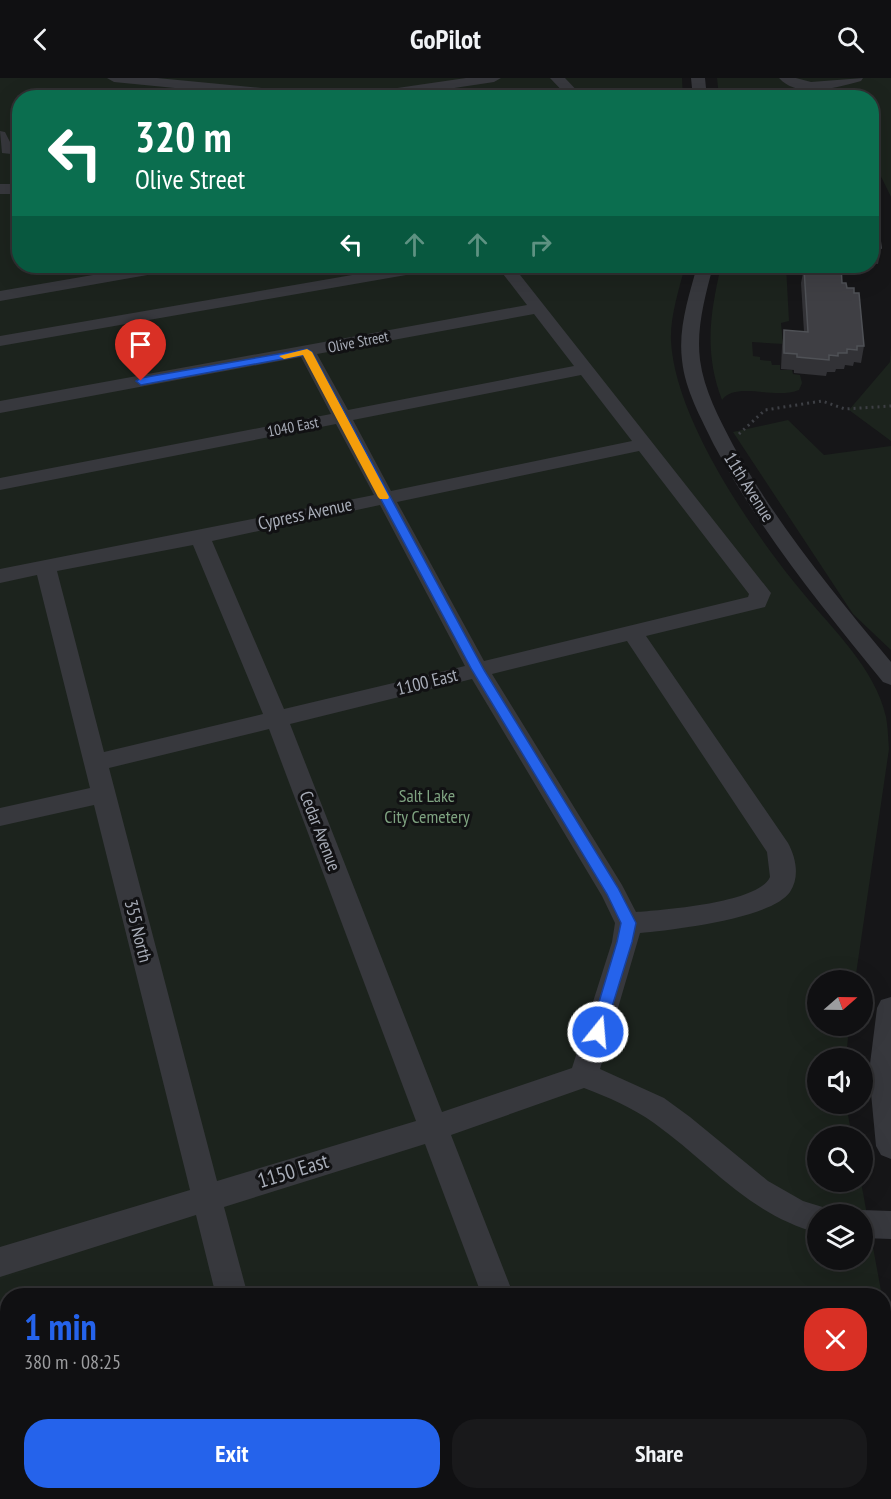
<!DOCTYPE html>
<html lang="en">
<head>
<meta charset="utf-8">
<style>
  body { margin:0; font-family:"PT Sans Narrow",sans-serif; background:#19191b; color:#f1f3f6; height:100vh; display:flex; flex-direction:column; font-size:22px; white-space:nowrap }
  * { box-sizing:border-box; margin:0 }
  p { font-size:20px; color:#9c9d9f }
  .icon { flex:none; width:33px; height:33px; fill:none; stroke:currentColor; stroke-width:2; stroke-linecap:round; stroke-linejoin:round }
  .map { position:relative; flex:1; overflow:hidden }
  .details { position:absolute; left:0px; top:1210px; width:891px; height:212px; display:flex; flex-direction:column; background:#101012; border-radius:24px 24px 0 0; box-shadow:0 6px 24px #0002,0 0 0 2px #303032 }
  .details>* { flex:none }
  .guide { position:absolute; left:12px; top:12px; width:867px; height:183px; border-radius:24px; box-shadow:0 6px 24px #0002,0 0 0 2px #303032; background:#0b6e4f; color:#fff; overflow:hidden }
  .needle { width:39px; rotate:70deg }
  .tools { position:absolute; left:807px; top:892px; display:grid; gap:12px }
  .tools a { display:grid; place-items:center; width:66px; height:66px; border-radius:50%; background:#101012; box-shadow:0 6px 24px #0002,0 0 0 2px #303032; font-size:30px }
  .pin { position:absolute; display:grid; place-items:center; width:51px; height:51px; color:#fff; margin:-62px -26px; border-radius:50% 50% 50% 0; rotate:-45deg; box-shadow:0 0 6px #0007 }
  .pin .icon { rotate:45deg }
  .me { position:absolute; width:66px; margin:-33px; rotate:17deg; stroke-linejoin:round; filter:drop-shadow(0 0 4px #0008) }
  .turn { display:flex; align-items:center; gap:21px; height:126px; padding:0 24px; font-size:27px }
  .turn .icon { width:78px; height:78px; stroke-width:2.5 }
  .turn b { display:block; font-size:42px; line-height:51px }
  .lanes { display:flex; align-items:center; height:57px; padding:0 24px; background:#0003; justify-content:center; gap:30px; direction:ltr }
  .lanes .off { opacity:.35 }
  .round { display:grid; place-items:center; flex:none; width:63px; height:63px; border-radius:24px; background:#19191b }
  .summary { display:flex; align-items:center; justify-content:space-between; height:102px; padding:0 24px }
  h1 { font-size:36px; font-weight:700; line-height:45px; color:#2563eb }
  .primary-button { display:flex; gap:12px; margin-top:auto; padding:12px 24px }
  .primary-button a { flex:1; height:69px; border-radius:24px; background:#2563eb; color:#fff; font-size:24px; font-weight:700; line-height:69px; text-align:center }
  .primary-button a+a { background:#19191b; color:#f1f3f6 }
  header { display:flex; justify-content:space-between; align-items:center; height:78px; padding:0 24px; background:#101012; font-size:27px; font-weight:700 }
  .map>svg:first-child { display:block }
  .green { fill:#1c231d; fill-rule:evenodd }
  .lines { fill:none; stroke-linecap:round; stroke-linejoin:round }
  .path { stroke:#3d3f44; stroke-width:3; stroke-dasharray:2 4; stroke-linecap:butt }
  .minor { fill:#37383d; fill-rule:evenodd }
  .wall { fill:#323236 }
  .building { fill:#3f3f44; stroke:#4f5156; stroke-width:1.5 }
  .route { fill:#2563eb; stroke:#184099; stroke-width:1.5 }
  .slow { fill:#f59e0b }
  .labels { text-anchor:middle; stroke-width:6; stroke-linejoin:round; paint-order:stroke }
  .far-street-label { font-size:15px; fill:#a8adb8; stroke:#111113 }
  .street-label { font-size:18px; fill:#a8adb8; stroke:#111113 }
  .park-label { font-size:18px; fill:#7fa381; stroke:#111113 }
  .near-street-label { font-size:21px; fill:#a8adb8; stroke:#111113 }
</style>
</head>
<body>
<header><svg class="icon" aria-label="back" viewBox="0 0 24 24"><path d="M15 5l-7 7 7 7"/></svg>GoPilot<svg class="icon" aria-label="search" viewBox="0 0 24 24"><circle cx="10" cy="10" r="6"/><path d="M15 15l6 6"/></svg></header>
<div class="map">
<svg width="891" height="1421" viewBox="0 0 891 1421">
  <rect width="100%" height="100%" fill="#161618"/>
  <path class="green" d="M 0,0 L 682,0 L 683,20 L 20,20 L 20,188 L 685,188 C 679,212 670,238 671,263 C 675,342 753,455 803,515 C 833,552 875,590 886,639 C 888,649 888,660 889,671 L 855,903 L 818,903 L 818,948 L 849,948 L 846,981 L 818,981 L 818,1026 L 846,1026 L 852,1059 L 818,1059 L 818,1104 L 861,1104 L 882,1218 L 8,1218 L 8,1414 L 884,1414 L 884,1225 L 891,1265 L 891,1421 L 0,1421 ZM 818,1137 L 862,1137 L 862,1182 L 818,1182 Z
    M 717,0 L 891,0 L 891,119 L 872,80 L 872,20 L 719,19 Z
    M 721,188 L 786,188 L 789,243 L 781,245 L 783,266 L 752,264 L 753,278 L 760,279 L 760,282 L 771,283 L 772,287 L 780,287 L 780,292 L 792,292 L 793,296 L 800,297 L 802,305 L 799,312 C 775,322 736,303 722,322 C 704,274 710,236 721,188 Z
    M 891,268 L 891,363 L 849,332 L 890,284 Z
    M 788,342 L 824,377 L 891,368 L 891,572 L 853,536 L 733,354 Z"/>
  <g class="lines">
    <path class="path" d="M 739,356 L 765,332 L 822,323 L 845,331 L 891,328"/>
    <path class="minor" d="M 107,0 L 157,0 L 325,16 L 332,20 L 276,20 L 114,4 Z
      M 466,0 L 501,0 L 494,4 L 388,20 L 349,20 L 356,16 Z
      M 550,0 L 565,0 L 584,20 L 569,20 Z
      M 691,0 L 705,0 L 707,20 L 693,20 Z
      M 779,0 L 796,0 L 811,4 L 863,0 L 861,3 C 837,9 799,22 779,0 Z
      M 0,53 L 5,54 L 12,68 L 20,69 L 20,77 L 2,75 Z
      M 0,106 L 20,106 L 20,116 L 0,116 Z
      M 145,188 L 178,188 L 170,193 L 0,223 L 0,213 Z
      M 404,188 L 437,188 L 429,193 L 0,268 L 0,258 Z
      M 497,188 L 513,188 L 771,515 L 765,529 L 646,558 L 788,765 C 796,780 800,799 790,814 C 771,841 672,852 640,855 L 600,991 L 664,1020 L 690,1039 L 768,1103 L 803,1123 L 829,1131 L 831,1137 L 818,1137 L 818,1155 C 748,1136 710,1085 654,1045 C 633,1030 608,1019 584,1010 L 451,1057 L 514,1218 L 482,1218 L 425,1066 L 224,1129 L 248,1218 L 216,1218 L 196,1137 L 0,1199 L 0,1169 L 190,1112 L 94,727 L 0,748 L 0,730 L 90,710 L 37,497 L 0,505 L 0,491 L 374,417 L 336,346 L 0,412 L 0,400 L 331,336 L 301,279 L 0,335 L 0,323 L 527,227 ZM 534,236 L 574,288 L 348,332 L 317,276 ZM 581,297 L 632,363 L 391,413 L 353,342 ZM 639,373 L 749,516 L 748,519 L 484,583 L 397,424 ZM 380,427 L 465,588 L 284,631 L 212,463 ZM 193,467 L 263,636 L 104,674 L 57,493 ZM 627,563 L 767,774 L 770,799 C 759,825 662,832 636,834 L 622,807 L 492,596 ZM 472,601 L 602,818 L 615,845 L 612,864 L 572,990 L 442,1034 L 290,646 ZM 269,651 L 416,1043 L 217,1103 L 109,690 Z
      M 697,188 L 713,188 C 705,219 696,250 700,282 C 704,312 719,340 733,367 C 776,446 834,515 891,584 L 891,607 L 883,604 C 822,529 760,453 714,367 C 701,340 685,312 682,282 C 678,250 689,218 697,188 Z
      M 891,919 L 891,1081 L 881,1077 L 876,1068 L 869,994 L 877,930 L 881,922 Z
      M 862,1132 L 891,1133 L 891,1161 L 862,1160 L 862,1137 L 851,1137 Z
      M 265,1414 L 299,1414 L 301,1421 L 267,1421 Z
      M 557,1414 L 591,1414 L 593,1421 L 559,1421 Z"/>
  </g>
  <path class="wall" d="M 872,86 L 881,170 L 878,186 L 872,185 Z
    M 815,188 L 841,188 L 842,205 L 847,210 L 854,215 L 864,268 L 861,285 L 854,284 L 853,288 L 845,287 L 844,291 L 836,291 L 835,294 L 827,294 L 826,298 L 794,295 L 794,292 L 781,291 L 782,268 L 784,252 L 804,254 L 801,205 L 804,190 L 816,190 Z"/>
  <path class="building" d="M 872,86 L 881,170 L 872,170 Z
    M 819,188 L 841,188 L 842,205 L 846,205 L 847,210 L 854,210 L 854,215 L 859,215 L 864,268 L 857,268 L 857,272 L 847,271 L 847,275 L 838,275 L 838,278 L 829,277 L 829,282 L 797,279 L 797,276 L 784,275 L 784,252 L 808,254 L 804,190 L 820,191 Z"/>
  <path class="route" d="M 307,271 L 312,274 L 484,592 L 618,810 L 636,845 L 632,864 L 603,958 L 598,960 L 592,958 L 590,954 L 617,864 L 621,845 L 607,816 L 472,592 L 304,277 L 141,307 L 136,303 L 141,300 Z"/>
  <path class="slow" d="M 307,271 L 312,274 L 389,419 L 388,421 L 380,421 L 378,419 L 303,277 L 284,281 L 279,278 Z"/>
  <g class="labels">
    <g class="far-street-label">
      <text transform="translate(358 264) rotate(-11)" y="5">Olive Street</text>
      <text transform="translate(293 349) rotate(-11)" y="5">1040 East</text>
    </g>
    <g class="street-label">
      <text transform="translate(749 409) rotate(58)" y="6">11th Avenue</text>
      <text transform="translate(305 436) rotate(-12)" y="6">Cypress Avenue</text>
      <text transform="translate(427 604) rotate(-14)" y="6">1100 East</text>
      <text transform="translate(320 753) rotate(69)" y="6">Cedar Avenue</text>
      <text transform="translate(138 853) rotate(76)" y="6">355 North</text>
    </g>
    <g class="park-label">
      <text x="427" y="724">Salt Lake<tspan x="427" dy="21">City Cemetery</tspan></text>
    </g>
    <g class="near-street-label">
      <text transform="translate(293 1093) rotate(-17)" y="7">1150 East</text>
    </g>
  </g>
</svg>
<div class="tools">
<a><svg class="needle" viewBox="-14 -14 28 28"><path d="M0-13l5 13h-10z" fill="#e53935"/><path d="M0 13l5-13h-10z" fill="#9c9d9f"/></svg></a>
<a><svg class="icon" aria-label="sound" viewBox="0 0 24 24"><path d="M4 9h4l5-4v14l-5-4H4zM17 9q2 3 0 6"/></svg></a>
<a><svg class="icon" aria-label="search" viewBox="0 0 24 24"><circle cx="10" cy="10" r="6"/><path d="M15 15l6 6"/></svg></a>
<a><svg class="icon" aria-label="layers" viewBox="0 0 24 24"><path d="M12 4l9 5-9 5-9-5zM3 14l9 5 9-5"/></svg></a>
</div>
<div class="pin" style="left:141px;top:303px;background:#d93025"><svg class="icon" aria-label="arrive" viewBox="0 0 24 24"><path d="M6 21V4h12l-3 4 3 4H6"/></svg></div>
<svg class="me" style="left:598px;top:954px" viewBox="-20 -20 40 40"><circle r="17" fill="#2563eb" stroke="#fff" stroke-width="3"/><path d="M0-11L8 9 0 5-8 9z" fill="#fff"/></svg>
<div class="guide">
<div class="turn"><svg class="icon" aria-label="left" viewBox="0 0 24 24"><path d="M17 20v-9H6M10 6l-5 5 5 5"/></svg><div><b>320 m</b>Olive Street</div></div>
<div class="lanes"><svg class="icon" aria-label="left" viewBox="0 0 24 24"><path d="M17 20v-9H6M10 6l-5 5 5 5"/></svg><svg class="icon off" aria-label="ahead" viewBox="0 0 24 24"><path d="M12 20V5M6 11l6-6 6 6"/></svg><svg class="icon off" aria-label="ahead" viewBox="0 0 24 24"><path d="M12 20V5M6 11l6-6 6 6"/></svg><svg class="icon off" aria-label="right" viewBox="0 0 24 24"><path d="M7 20v-9h11M14 6l5 5-5 5"/></svg></div>
</div>
<section class="details">
<div class="summary"><div><h1>1 min</h1><p>380 m · 08:25</p></div><a class="round" style="background:#d93025;color:#fff"><svg class="icon" aria-label="close" viewBox="0 0 24 24"><path d="M6 6l12 12M18 6L6 18"/></svg></a></div>
<div class="primary-button"><a>Exit</a><a>Share</a></div>
</section>
</div>
</body>
</html>
